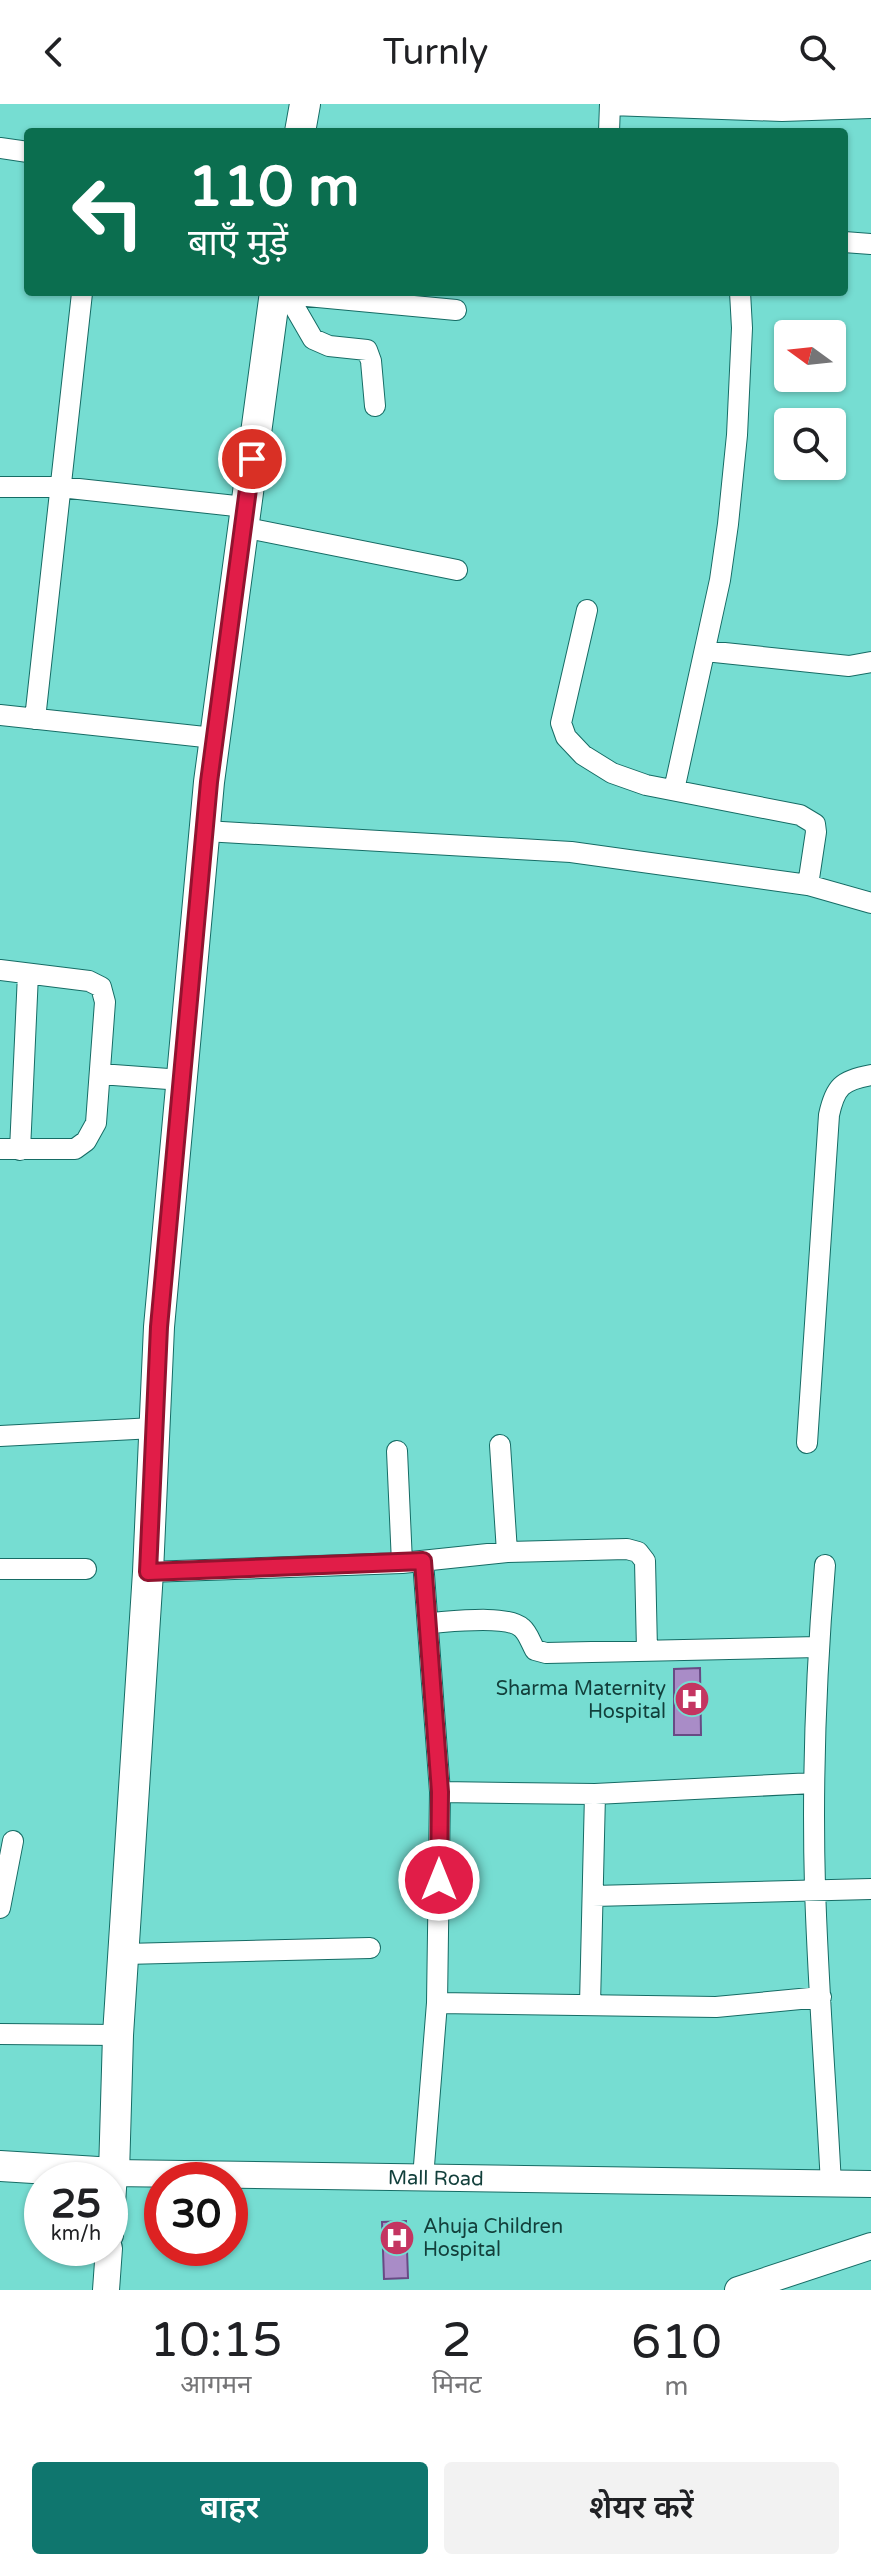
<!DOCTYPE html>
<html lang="hi">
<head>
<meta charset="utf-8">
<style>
  body { margin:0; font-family:"Varela Round","Noto Sans Devanagari",sans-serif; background:#f2f2f2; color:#202124; height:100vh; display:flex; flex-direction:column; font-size:30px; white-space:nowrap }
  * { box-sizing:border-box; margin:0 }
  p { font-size:26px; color:#757577 }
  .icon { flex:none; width:44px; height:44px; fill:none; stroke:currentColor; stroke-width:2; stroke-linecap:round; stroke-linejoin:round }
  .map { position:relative; height:2186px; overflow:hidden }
  .panel { display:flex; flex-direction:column; background:#fff; flex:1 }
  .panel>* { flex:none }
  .top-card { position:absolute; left:24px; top:24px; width:824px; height:168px; border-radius:8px; box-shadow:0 2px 6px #0004; background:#0b6e4f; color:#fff; overflow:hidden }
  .needle { width:52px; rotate:285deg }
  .buttons { position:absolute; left:774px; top:216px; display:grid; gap:16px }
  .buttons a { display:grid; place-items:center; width:72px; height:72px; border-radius:8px; background:#fff; box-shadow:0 2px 6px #0004; font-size:40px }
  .speed { position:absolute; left:24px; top:2058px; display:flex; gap:16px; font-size:40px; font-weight:700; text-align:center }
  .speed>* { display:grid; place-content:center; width:104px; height:104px; border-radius:50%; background:#fff; box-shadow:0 2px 6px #0004; line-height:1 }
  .speed small { font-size:20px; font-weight:400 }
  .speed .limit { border:12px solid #d22; background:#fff; color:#111 }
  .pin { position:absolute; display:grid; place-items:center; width:68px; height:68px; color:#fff; margin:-34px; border:4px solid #fff; border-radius:50%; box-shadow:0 2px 8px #0007 }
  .me { position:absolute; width:88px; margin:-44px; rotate:0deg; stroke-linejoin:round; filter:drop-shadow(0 0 6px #0008) }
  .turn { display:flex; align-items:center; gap:28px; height:168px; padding:0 32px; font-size:36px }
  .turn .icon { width:104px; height:104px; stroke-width:2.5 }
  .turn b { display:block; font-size:56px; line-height:68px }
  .eta { display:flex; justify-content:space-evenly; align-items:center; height:136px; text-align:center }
  .eta b { font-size:48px; font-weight:600; line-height:56px }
  .action { display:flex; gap:16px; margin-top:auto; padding:16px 32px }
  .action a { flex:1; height:92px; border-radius:8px; background:#0f766e; color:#fff; font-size:32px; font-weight:600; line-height:92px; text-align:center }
  .action a+a { background:#f2f2f2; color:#202124 }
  header { display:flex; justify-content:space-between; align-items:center; height:104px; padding:0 32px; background:#fff; font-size:36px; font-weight:600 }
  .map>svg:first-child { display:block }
  .building { fill:#a98cc7; stroke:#684a84; stroke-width:2 }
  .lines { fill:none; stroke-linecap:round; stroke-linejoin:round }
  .minor-casing { stroke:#166c65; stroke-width:22 }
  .major-casing { stroke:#166c65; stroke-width:28 }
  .highway-casing { stroke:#166c65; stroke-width:32 }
  .minor { stroke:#fff; stroke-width:20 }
  .major { stroke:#fff; stroke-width:26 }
  .highway { stroke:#fff; stroke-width:30 }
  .route-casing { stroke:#92132f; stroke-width:20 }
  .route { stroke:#e11d48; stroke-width:14 }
  .labels { text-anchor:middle; stroke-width:6; stroke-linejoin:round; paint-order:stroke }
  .poi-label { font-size:20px; fill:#123f3b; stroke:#76ddd2; text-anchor:end }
  .street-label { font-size:20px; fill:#123f3b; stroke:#76ddd2 }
</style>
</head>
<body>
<header><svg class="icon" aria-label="back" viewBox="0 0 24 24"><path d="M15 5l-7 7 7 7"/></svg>Turnly<svg class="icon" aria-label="search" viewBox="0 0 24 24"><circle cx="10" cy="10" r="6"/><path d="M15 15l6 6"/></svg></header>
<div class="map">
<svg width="871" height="2186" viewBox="0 0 871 2186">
  <rect width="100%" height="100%" fill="#76ddd2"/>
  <path class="building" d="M 700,1564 L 701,1631 L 674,1631 L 674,1565 Z
    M 406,2117 L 408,2174 L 384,2175 L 382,2118 Z"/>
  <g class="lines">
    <defs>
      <path id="minor" d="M 610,1 L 782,7 L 871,4
        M 609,28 L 610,0
        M 0,44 L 28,48
        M 844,138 L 871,140
        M 275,189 L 456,206
        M 287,190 L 313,235 L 329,242 L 367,246 L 371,257 L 375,302
        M 0,383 L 60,383 L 245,403
        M 242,423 L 457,466
        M 587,506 L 561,619 L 566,633 L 583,651 L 612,669 L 646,681 L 800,711 L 815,720 L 816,728 L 808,781
        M 705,547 L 849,562 L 871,558
        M 0,611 L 214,634
        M 35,615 L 82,189
        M 674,686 L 720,476 L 728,420 L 737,331 L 742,224 L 740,188
        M 205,727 L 571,748 L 808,781 L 871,799
        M 0,866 L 89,877 L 101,883 L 105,898 L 96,1019 L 86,1037 L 75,1045 L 0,1045
        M 100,970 L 182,976
        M 20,1046 L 28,870
        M 0,1332 L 154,1324
        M 807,1339 L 829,1011 C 835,983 842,976 871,971
        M 500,1341 L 507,1448
        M 397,1347 L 402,1459
        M 423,1457 L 440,1688 L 437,1899 L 423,2074
        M 825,1461 C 816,1568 812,1676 815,1783 C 818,1883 826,1982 831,2081
        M 0,1465 L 86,1465
        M 148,1468 L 402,1459 L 507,1448 L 627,1445 L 638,1448 L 645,1457 L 647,1546
        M 428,1519 C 449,1518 507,1510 522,1524 C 528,1529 531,1539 535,1546 L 546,1549 L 818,1543
        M 440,1688 L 595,1690 L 814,1679
        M 593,1792 L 871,1785
        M 0,1804 L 13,1737
        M 125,1850 L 370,1844
        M 437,1899 L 716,1903 L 821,1893
        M 590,1900 L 595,1690
        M 0,1930 L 118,1931"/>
      <g id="major">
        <path id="s1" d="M 110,2131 L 114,2069 L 871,2080"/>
        <path d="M 106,2186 L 109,2144"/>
        <path d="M 738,2186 L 871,2142"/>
      </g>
      <path id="highway" d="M 300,28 L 305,0
        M 0,2062 L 114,2069 L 118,1931 L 148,1468 L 159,1223 L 209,678 L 275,188"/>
    </defs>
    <use href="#minor" class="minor-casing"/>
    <use href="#major" class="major-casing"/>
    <use href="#highway" class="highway-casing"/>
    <use href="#minor" class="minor"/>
    <use href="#major" class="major"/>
    <use href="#highway" class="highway"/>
  </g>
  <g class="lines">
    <defs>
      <path id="route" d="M 252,355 L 209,678 L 159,1223 L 148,1468 L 423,1457 L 440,1688 L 439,1776"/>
    </defs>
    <use href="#route" class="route-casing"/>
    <use href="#route" class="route"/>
  </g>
  <defs>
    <symbol id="hospital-disc" viewBox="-11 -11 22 22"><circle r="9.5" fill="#c43561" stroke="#76ddd2"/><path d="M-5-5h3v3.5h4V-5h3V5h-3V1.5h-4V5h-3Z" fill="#fff"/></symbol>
  </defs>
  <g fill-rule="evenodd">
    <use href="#hospital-disc" x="672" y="1575" width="40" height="40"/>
    <use href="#hospital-disc" x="377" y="2114" width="40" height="40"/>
  </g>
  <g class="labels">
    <g class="poi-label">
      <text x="666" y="1591">Sharma Maternity<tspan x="666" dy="23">Hospital</tspan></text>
      <text x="423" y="2129" text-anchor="start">Ahuja Children<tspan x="423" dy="23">Hospital</tspan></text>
    </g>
    <g class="street-label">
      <text dy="7" stroke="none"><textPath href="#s1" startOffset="384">Mall Road</textPath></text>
    </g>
  </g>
</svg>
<div class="buttons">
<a><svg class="needle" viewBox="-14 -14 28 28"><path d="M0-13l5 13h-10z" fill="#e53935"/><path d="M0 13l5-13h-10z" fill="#757577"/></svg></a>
<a><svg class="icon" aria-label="search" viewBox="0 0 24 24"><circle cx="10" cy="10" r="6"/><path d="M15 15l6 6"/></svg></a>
</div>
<div class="speed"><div>25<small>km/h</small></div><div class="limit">30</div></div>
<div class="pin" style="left:252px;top:355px;background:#d93025"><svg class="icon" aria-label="arrive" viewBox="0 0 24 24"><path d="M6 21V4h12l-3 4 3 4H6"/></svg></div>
<svg class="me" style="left:439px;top:1776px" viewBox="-20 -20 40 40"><circle r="17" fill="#e11d48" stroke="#fff" stroke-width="3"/><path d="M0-11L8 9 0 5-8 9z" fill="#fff"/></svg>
<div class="top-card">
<div class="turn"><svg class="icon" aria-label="left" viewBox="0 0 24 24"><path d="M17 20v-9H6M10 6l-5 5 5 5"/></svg><div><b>110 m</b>बाएँ मुड़ें</div></div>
</div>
</div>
<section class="panel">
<div class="eta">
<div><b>10:15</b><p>आगमन</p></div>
<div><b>2</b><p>मिनट</p></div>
<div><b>610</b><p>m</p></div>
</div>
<div class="action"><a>बाहर</a><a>शेयर करें</a></div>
</section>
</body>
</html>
